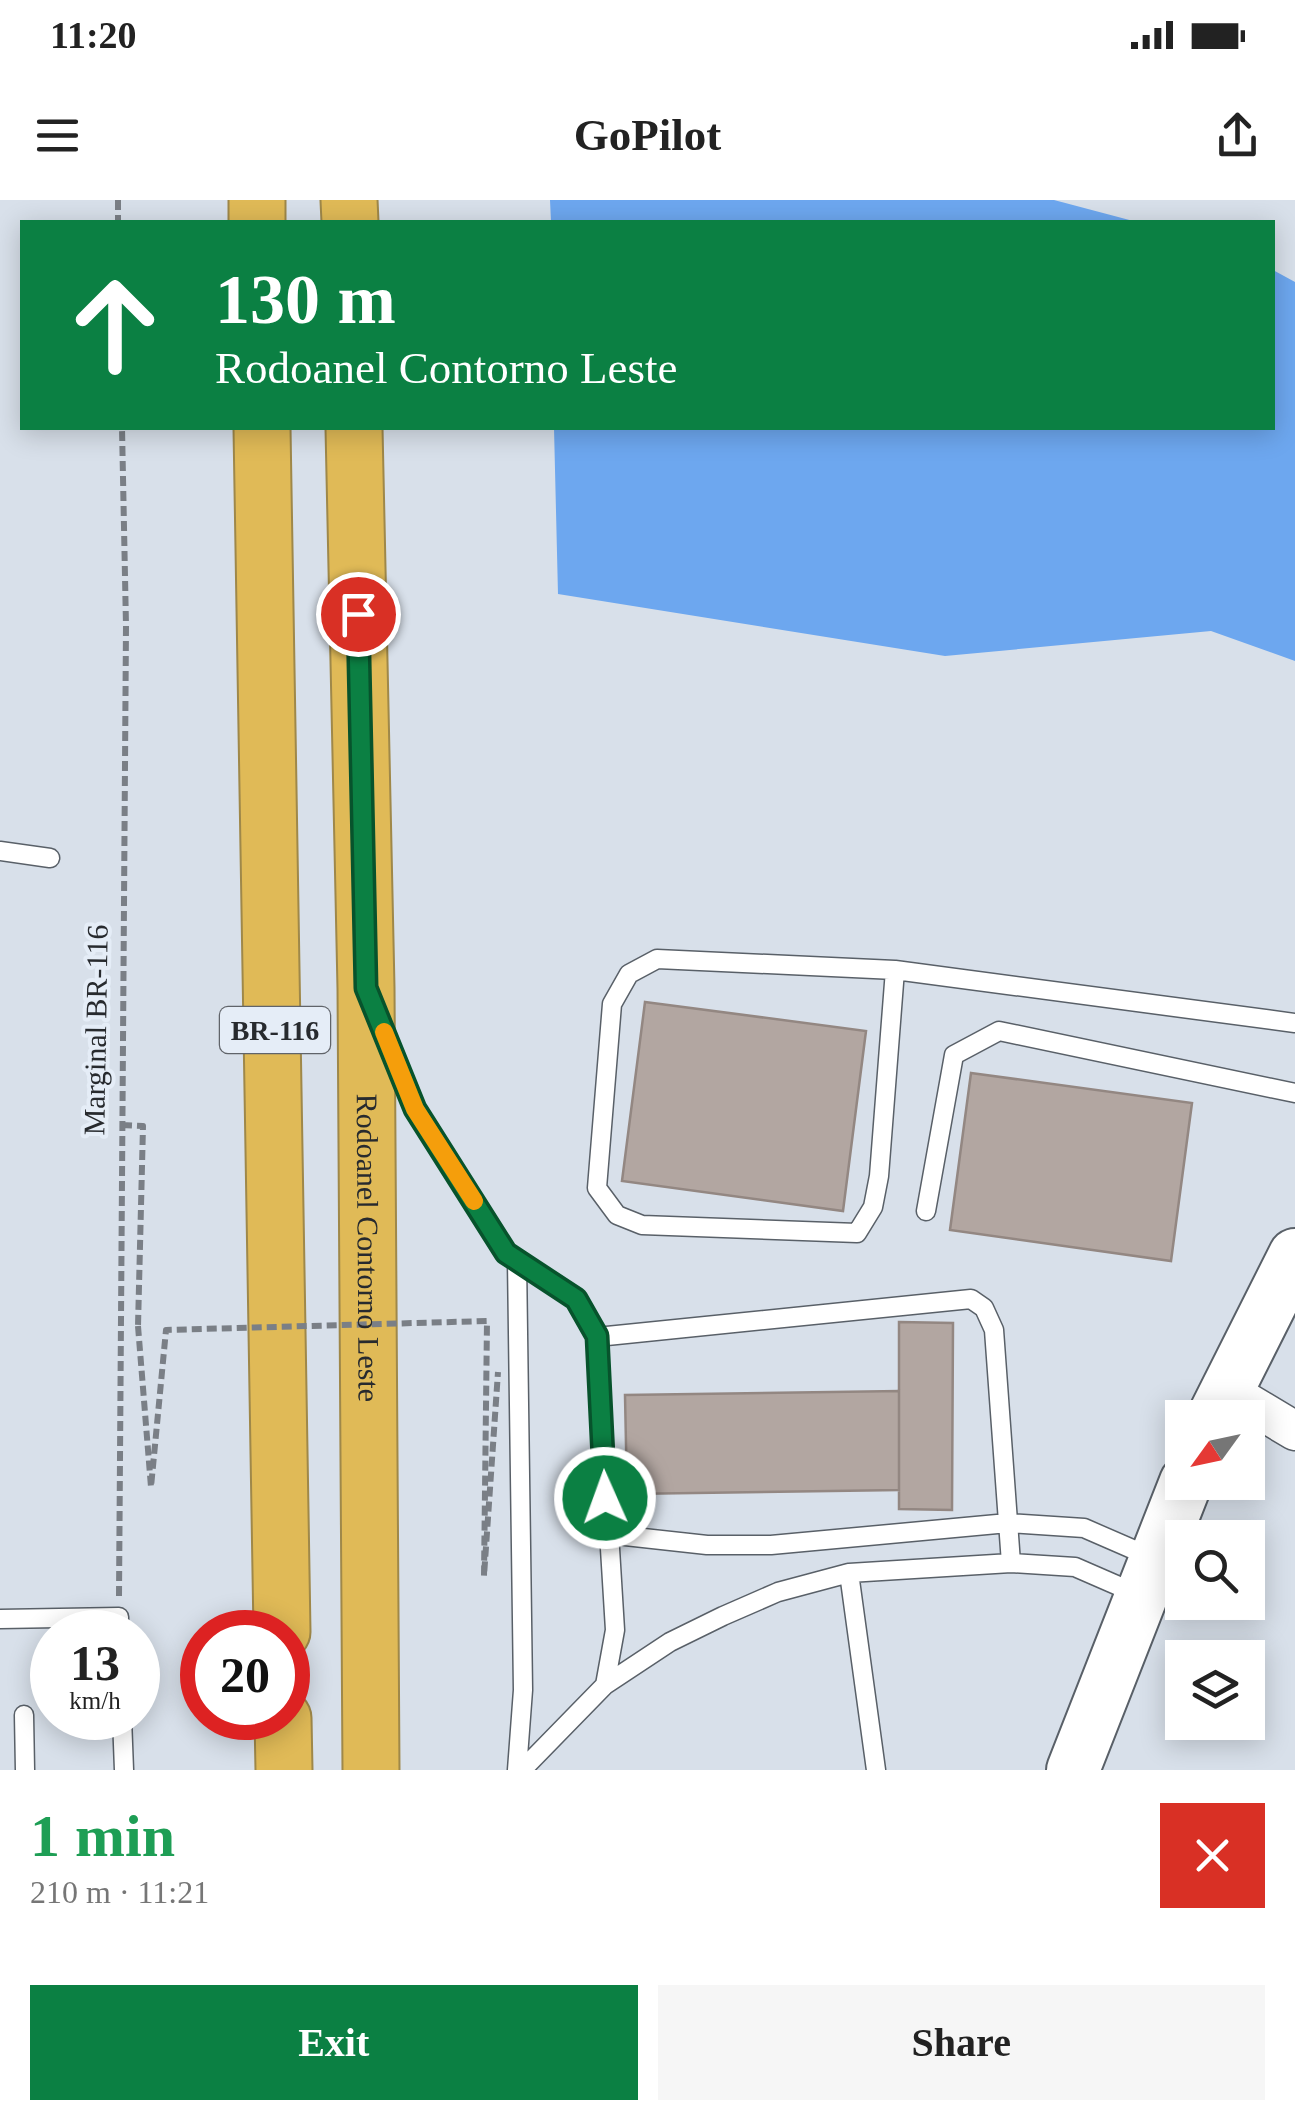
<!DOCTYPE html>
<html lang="en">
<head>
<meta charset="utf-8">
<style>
  body { margin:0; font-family:"Times New Roman",serif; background:#f6f6f6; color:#222; height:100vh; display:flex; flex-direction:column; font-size:38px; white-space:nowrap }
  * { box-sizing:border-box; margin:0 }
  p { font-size:32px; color:#767676 }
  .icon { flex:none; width:55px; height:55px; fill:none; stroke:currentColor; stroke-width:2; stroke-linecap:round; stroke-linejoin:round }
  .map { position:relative; height:1570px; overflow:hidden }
  .drawer { display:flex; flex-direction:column; background:#fff; flex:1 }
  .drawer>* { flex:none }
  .banner { position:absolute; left:20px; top:20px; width:1255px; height:210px; border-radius:0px; box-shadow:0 5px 25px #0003; background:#0b8043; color:#fff; overflow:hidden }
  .needle { width:65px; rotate:237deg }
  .fabs { position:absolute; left:1165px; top:1200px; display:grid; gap:20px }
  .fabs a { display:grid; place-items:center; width:100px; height:100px; border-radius:0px; background:#fff; box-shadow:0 5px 25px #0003; font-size:50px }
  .speed { position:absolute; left:30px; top:1410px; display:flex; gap:20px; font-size:50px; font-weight:700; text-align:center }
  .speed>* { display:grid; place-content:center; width:130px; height:130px; border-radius:50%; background:#fff; box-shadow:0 5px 25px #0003; line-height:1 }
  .speed small { font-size:25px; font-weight:400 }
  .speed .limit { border:15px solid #d22; background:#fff; color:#111 }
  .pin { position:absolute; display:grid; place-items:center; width:85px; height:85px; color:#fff; margin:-42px; border:5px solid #fff; border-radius:50%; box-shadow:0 2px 10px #0007 }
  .me { position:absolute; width:110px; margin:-55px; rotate:358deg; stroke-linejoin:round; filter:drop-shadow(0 0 8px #0008) }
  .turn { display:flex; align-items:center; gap:35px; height:210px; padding:0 30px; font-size:45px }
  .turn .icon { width:130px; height:130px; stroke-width:2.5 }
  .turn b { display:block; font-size:70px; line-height:85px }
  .round { display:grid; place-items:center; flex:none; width:105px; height:105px; border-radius:0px; background:#f6f6f6 }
  .head { display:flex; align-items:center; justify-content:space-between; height:170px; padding:0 30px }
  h1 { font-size:60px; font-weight:700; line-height:75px; color:#1e9e55 }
  .primary-button { display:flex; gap:20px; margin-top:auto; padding:20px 30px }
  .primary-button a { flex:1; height:115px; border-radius:0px; background:#0b8043; color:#fff; font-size:40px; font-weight:700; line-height:115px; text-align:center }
  .primary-button a+a { background:#f6f6f6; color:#222 }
  .status { display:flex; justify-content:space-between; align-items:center; height:70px; padding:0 50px; background:#fff; direction:ltr }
  .status svg { height:28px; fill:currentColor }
  header { display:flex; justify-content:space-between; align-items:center; height:130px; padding:0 30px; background:#fff; font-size:45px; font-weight:700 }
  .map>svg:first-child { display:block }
  .forest { fill:#6da7ef }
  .building { fill:#b2a6a1; stroke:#938782; stroke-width:2.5 }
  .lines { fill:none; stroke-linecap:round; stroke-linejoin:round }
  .lane-casing { stroke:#596068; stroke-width:21 }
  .street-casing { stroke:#596068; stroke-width:41 }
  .secondary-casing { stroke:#596068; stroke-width:56 }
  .highway-casing { stroke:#9f8849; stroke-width:59 }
  .path { stroke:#7a7f86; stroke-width:6; stroke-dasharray:10 5; stroke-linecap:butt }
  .lane { stroke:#fff; stroke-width:18 }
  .street { stroke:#fff; stroke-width:38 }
  .secondary { stroke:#fff; stroke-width:52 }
  .highway { stroke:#e0ba57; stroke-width:55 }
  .path-bridge { stroke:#7a7f86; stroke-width:6; stroke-dasharray:10 5; stroke-linecap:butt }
  .route-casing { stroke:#07532c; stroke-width:25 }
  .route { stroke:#0b8043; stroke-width:18 }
  .slow { stroke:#f59e0b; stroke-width:18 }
  .labels { text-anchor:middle; stroke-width:8; stroke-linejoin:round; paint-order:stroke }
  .shield { fill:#e5edf7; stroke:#60646a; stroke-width:2.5 }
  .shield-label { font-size:28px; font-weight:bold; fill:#272a2e }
  .street-label { font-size:30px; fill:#272a2e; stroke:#e5edf7 }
</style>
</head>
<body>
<div class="status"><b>11:20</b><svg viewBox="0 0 49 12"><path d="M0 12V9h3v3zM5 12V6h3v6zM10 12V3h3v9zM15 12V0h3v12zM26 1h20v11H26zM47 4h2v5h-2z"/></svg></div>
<header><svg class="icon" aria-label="menu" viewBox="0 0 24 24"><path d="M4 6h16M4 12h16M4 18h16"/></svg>GoPilot<svg class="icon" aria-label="share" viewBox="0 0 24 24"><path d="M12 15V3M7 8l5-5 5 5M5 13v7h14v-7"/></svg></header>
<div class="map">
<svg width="1295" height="1570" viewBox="0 0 1295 1570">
  <rect width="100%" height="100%" fill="#d8e0ea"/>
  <path class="forest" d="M 550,0 L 1054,0 L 1137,22 L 551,22 Z
    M 1273,70 L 1295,82 L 1295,461 L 1211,431 L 945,456 L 558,394 L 554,228 L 1272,228 Z"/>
  <path class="building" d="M 645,802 L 866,831 L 843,1011 L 622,981 Z
    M 971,873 L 1192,903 L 1171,1061 L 950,1030 Z
    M 899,1122 L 953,1123 L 952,1310 L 899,1309 Z
    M 899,1191 L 899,1290 L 627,1294 L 625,1195 Z"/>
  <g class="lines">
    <defs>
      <path id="lane" d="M 0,651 L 50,658
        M 895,770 L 879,976 L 873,1007 L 857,1033 L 642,1025 L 617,1015 L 597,988 L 612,804 L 629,774 L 657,759 L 895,770 L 1295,823
        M 385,836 L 415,909 L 506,1053 L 576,1099 L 597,1137 L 615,1430 L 605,1485 L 522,1570
        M 926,1011 L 954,855 L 999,831 L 1295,893
        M 597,1137 L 971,1099 L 984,1108 L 994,1130 L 1011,1363
        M 607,1334 L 707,1345 L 771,1345 L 1008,1323 L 1084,1328 L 1153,1358
        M 849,1373 L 876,1570
        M 0,1419 L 119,1417 L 119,1432
        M 605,1485 L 670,1442 L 723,1416 L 778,1392 L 849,1373 L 1011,1363 L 1075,1367 L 1137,1394
        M 24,1515 L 25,1570
        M 122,1518 L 124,1570
        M 517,1570 L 523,1490 L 517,1061"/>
      <path id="street" d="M 1225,1189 L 1295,1231"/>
      <path id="secondary" d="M 1213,1218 L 1295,1055
        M 1073,1570 L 1186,1282"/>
      <g id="highway">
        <path d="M 257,0 L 257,22"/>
        <path d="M 349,0 L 350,22"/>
        <path d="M 262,228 L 282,1432"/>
        <path id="s1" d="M 354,228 L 366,788 L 371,1570"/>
        <path d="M 283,1518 L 284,1570"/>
      </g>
    </defs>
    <use href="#lane" class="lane-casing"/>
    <use href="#street" class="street-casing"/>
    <use href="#secondary" class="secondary-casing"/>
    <use href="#highway" class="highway-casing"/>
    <path class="path" d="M 118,0 L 118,22
      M 122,925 L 143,926 L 138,1126
      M 119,1396 L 126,426 L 122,228"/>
    <use href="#lane" class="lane"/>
    <use href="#street" class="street"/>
    <use href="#secondary" class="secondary"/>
    <use href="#highway" class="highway"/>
    <path class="path-bridge" d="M 138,1126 L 151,1287 L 166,1130 L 487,1121 L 484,1376 L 498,1172"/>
  </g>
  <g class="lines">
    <defs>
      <path id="route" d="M 358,414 L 366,788 L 415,909 L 506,1053 L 576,1099 L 597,1136 L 605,1298"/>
    </defs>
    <use href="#route" class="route-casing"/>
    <use href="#route" class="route"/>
    <path class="slow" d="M 384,832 L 415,909 L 474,1001"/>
  </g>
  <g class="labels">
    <rect class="shield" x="220" y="807" width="110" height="46" rx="8"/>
    <g class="shield-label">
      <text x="275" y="840">BR-116</text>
    </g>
    <g class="street-label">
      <text transform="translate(96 830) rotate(-89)" y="10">Marginal BR-116</text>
      <text dy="10" stroke="none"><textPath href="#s1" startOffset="820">Rodoanel Contorno Leste</textPath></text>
    </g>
  </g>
</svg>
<div class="fabs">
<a><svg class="needle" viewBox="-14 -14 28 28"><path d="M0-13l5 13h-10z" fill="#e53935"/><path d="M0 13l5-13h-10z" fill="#767676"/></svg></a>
<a><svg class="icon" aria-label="search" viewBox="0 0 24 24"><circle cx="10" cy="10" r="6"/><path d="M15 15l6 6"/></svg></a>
<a><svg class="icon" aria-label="layers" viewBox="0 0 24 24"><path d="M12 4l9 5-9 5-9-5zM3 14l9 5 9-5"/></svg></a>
</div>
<div class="speed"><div>13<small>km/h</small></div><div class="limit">20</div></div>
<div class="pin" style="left:358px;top:414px;background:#d93025"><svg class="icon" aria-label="arrive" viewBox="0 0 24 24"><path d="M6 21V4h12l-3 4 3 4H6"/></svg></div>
<svg class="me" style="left:605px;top:1298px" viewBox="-20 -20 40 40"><circle r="17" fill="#0b8043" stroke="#fff" stroke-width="3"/><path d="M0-11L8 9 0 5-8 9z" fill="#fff"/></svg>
<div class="banner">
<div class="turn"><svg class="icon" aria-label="ahead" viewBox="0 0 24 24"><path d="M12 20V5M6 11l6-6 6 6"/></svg><div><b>130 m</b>Rodoanel Contorno Leste</div></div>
</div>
</div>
<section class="drawer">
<div class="head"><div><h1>1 min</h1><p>210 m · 11:21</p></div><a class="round" style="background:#d93025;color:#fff"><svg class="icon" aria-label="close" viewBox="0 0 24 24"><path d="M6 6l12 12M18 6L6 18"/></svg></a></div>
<div class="primary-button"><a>Exit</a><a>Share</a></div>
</section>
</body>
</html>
